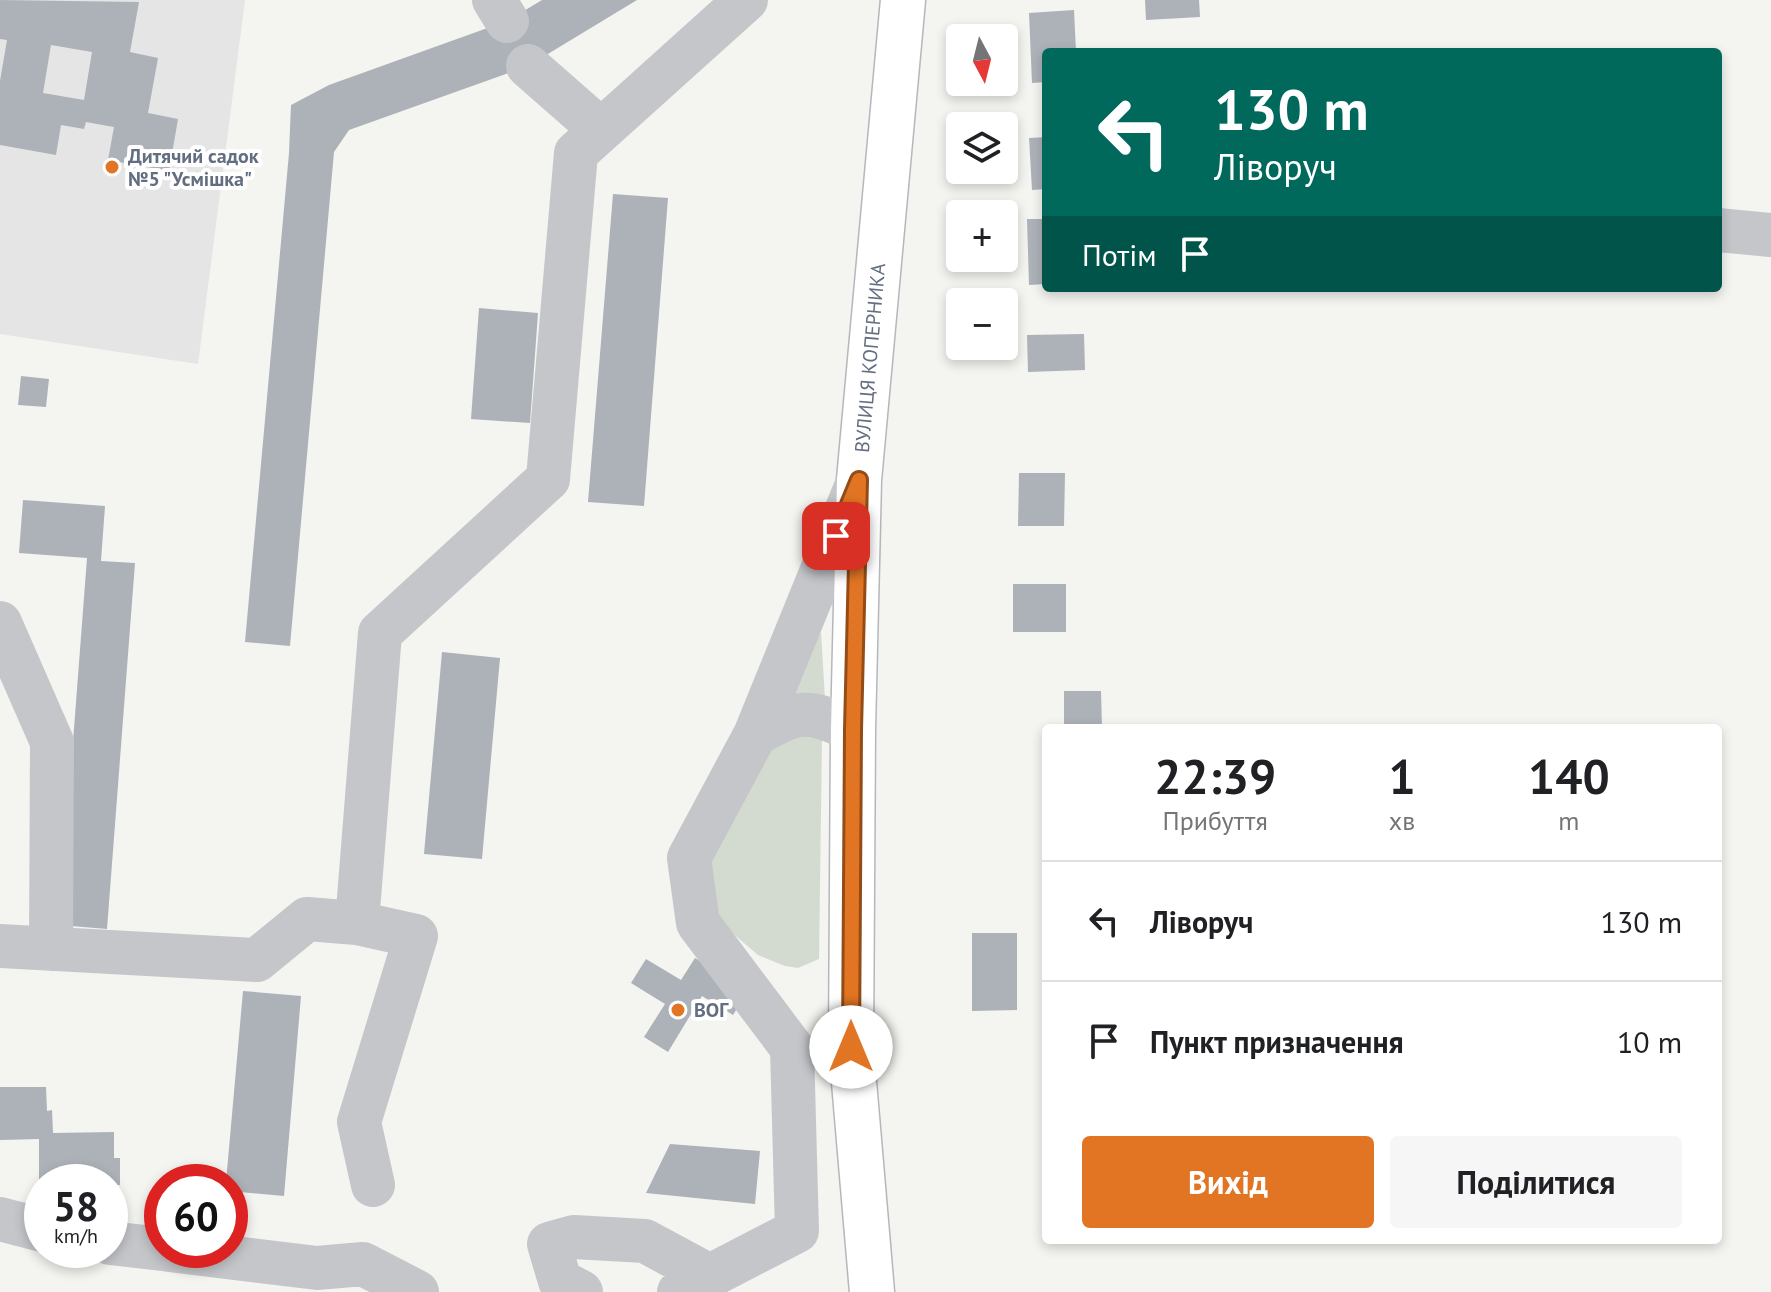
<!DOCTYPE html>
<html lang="uk">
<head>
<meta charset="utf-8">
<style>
  body { margin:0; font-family:"PT Sans",sans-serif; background:#f6f6f6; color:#202124; height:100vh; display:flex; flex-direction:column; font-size:30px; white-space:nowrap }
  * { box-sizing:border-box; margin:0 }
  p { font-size:26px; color:#757577 }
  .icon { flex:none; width:44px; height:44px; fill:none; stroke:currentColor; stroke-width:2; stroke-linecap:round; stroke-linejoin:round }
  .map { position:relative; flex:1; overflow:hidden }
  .side { position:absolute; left:1042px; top:724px; width:680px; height:520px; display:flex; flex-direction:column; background:#fff; border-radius:8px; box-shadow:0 4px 12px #0003 }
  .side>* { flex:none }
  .guide { position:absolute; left:1042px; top:48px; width:680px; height:244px; border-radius:8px; box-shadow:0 4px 12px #0003; background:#00695c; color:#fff; overflow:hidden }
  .needle { width:52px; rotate:173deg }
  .buttons { position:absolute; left:946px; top:24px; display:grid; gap:16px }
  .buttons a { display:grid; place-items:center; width:72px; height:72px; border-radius:8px; background:#fff; box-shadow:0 4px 12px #0003; font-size:40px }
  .speed { position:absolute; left:24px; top:1164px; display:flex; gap:16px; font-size:40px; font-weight:700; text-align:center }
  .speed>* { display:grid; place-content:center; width:104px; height:104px; border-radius:50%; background:#fff; box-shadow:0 4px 12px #0003; line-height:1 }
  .speed small { font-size:20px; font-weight:400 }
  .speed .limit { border:12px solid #d22; background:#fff; color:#111 }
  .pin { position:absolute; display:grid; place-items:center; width:68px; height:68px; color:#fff; margin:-34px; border-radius:16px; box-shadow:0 4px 12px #0006 }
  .me { position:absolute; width:88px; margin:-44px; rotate:0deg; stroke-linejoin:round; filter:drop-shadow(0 0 6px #0008) }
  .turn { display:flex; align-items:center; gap:28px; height:168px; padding:0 40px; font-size:36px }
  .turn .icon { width:104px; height:104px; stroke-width:2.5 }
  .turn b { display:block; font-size:56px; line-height:68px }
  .then { display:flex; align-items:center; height:76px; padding:0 40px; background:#0003; gap:16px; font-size:30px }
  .eta { display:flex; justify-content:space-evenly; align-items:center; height:136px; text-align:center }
  .eta b { font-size:48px; font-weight:700; line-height:56px }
  .primary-button { display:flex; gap:16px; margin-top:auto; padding:16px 40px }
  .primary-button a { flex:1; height:92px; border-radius:8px; background:#e27523; color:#fff; font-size:32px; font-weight:700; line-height:92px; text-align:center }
  .primary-button a+a { background:#f6f6f6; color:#202124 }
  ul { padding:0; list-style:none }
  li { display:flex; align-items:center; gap:24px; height:120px; padding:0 40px; border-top:2px solid #e0e0e0 }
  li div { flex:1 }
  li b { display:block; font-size:30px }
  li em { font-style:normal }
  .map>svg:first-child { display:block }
  .built { fill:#e4e5e4 }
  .green { fill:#d3dbd1 }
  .building { fill:#acb2b8; fill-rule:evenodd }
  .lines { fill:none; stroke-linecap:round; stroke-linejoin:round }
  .major-casing { stroke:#b4b7bc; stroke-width:47 }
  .minor { stroke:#c4c6ca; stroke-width:44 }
  .major { stroke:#fff; stroke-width:44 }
  .route-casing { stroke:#934c17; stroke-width:20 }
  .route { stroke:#e27523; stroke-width:14 }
  .poi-dot { fill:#e27523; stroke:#fff; stroke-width:3 }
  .labels { text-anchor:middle; stroke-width:8; stroke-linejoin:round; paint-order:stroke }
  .poi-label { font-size:20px; font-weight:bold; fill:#636e81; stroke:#fff; text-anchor:start }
  .street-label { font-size:20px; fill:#636e81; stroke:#fff }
</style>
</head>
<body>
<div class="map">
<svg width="1771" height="1292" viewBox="0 0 1771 1292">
  <rect width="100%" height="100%" fill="#f4f4f0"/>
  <path class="built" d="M 0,0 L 245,0 L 198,364 L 0,334 Z"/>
  <path class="green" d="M 821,632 L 826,716 L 777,707 Z
    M 790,730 L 822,738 L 819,959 L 798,968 L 785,966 L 758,955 L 730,931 L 719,916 L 708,842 L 762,748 Z"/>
  <path class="building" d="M 0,0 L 139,2 L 130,52 L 158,58 L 148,113 L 178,119 L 169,171 L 108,160 L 114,127 L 86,122 L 84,129 L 61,125 L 56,155 L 0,145 L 0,81 L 7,40 L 0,39 ZM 51,45 L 92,52 L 84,100 L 43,93 Z
    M 542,0 L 637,0 L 528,66 L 349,130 L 334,152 L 290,646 L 245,642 L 289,153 L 291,105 L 329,85 L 507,21 Z
    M 1145,0 L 1199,0 L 1200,17 L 1146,20 Z
    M 1074,10 L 1076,52 L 1046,52 L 1046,82 L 1032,83 L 1029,13 Z
    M 1046,137 L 1046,189 L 1032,190 L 1029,138 Z
    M 613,194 L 668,198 L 644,506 L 588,502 Z
    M 1027,219 L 1046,219 L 1046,284 L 1029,285 Z
    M 479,308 L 538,313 L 530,423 L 471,419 Z
    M 1084,334 L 1085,370 L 1028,372 L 1027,335 Z
    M 21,376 L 49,379 L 46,407 L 18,405 Z
    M 1019,473 L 1065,473 L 1064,526 L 1018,526 Z
    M 23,500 L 105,506 L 101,561 L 135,563 L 107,929 L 59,925 L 87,558 L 19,553 Z
    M 1013,584 L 1066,584 L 1066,632 L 1013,632 Z
    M 442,652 L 500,658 L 482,859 L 424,854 Z
    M 1064,691 L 1101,691 L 1102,728 L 1064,728 Z
    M 972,933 L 1017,933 L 1017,1010 L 972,1011 Z
    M 695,958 L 748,991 L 733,1015 L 702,996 L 668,1052 L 644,1037 L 665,1004 L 631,983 L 646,959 L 681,980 Z
    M 243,991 L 301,996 L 284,1196 L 230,1191 L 230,1182 L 226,1182 Z
    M 0,1087 L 46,1087 L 47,1111 L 52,1110 L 53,1133 L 114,1132 L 114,1158 L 120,1158 L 120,1185 L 110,1185 L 110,1182 L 39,1182 L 39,1139 L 0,1140 Z
    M 670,1144 L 760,1151 L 755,1204 L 646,1193 Z"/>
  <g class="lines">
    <defs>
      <path id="major" d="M 872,1292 L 851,1047 L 853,730 L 859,480 L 903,0"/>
    </defs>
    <use href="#major" class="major-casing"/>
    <path class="minor" d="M 494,0 L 507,21
      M 528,66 L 601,130
      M 1718,230 L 1771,235
      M 0,623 L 52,742 L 51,949
      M 755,735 C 798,709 808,709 853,730
      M 357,923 L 380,633 L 548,479 L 576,153 L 746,0
      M 0,946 L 257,960 L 307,919 L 357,923 L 416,936 L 359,1122 L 373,1185
      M 0,1219 L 42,1230
      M 110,1243 L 162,1249
      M 169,1250 L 317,1268 L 363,1264 L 417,1292
      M 581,1292 L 560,1281 L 549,1244 L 574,1237 L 645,1241 L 710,1276
      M 679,1292 L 797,1231 L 792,1048 L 698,923 L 689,858 L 755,735 L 858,482"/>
    <use href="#major" class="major"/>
  </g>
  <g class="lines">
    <defs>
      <path id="route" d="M 836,536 L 859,480 L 853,730 L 851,1047"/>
    </defs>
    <use href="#route" class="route-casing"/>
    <use href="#route" class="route"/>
  </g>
  <g class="poi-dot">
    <circle cx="112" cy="167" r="8"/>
    <circle cx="678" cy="1010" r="8"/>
  </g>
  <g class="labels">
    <g class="poi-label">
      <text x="128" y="163">Дитячий садок<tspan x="128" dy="23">№5 "Усмішка"</tspan></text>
      <text x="694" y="1017">ВОГ</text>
    </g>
    <g class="street-label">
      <text transform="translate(870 358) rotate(-85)" y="7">ВУЛИЦЯ КОПЕРНИКА</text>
    </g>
  </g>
</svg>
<div class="buttons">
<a><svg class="needle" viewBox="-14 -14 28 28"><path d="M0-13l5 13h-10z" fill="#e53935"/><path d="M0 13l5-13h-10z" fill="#757577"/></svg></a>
<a><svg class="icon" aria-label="layers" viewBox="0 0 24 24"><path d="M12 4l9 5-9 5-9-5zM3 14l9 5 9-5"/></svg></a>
<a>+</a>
<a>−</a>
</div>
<div class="speed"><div>58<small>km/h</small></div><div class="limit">60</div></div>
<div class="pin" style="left:836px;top:536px;background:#d93025"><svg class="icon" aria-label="arrive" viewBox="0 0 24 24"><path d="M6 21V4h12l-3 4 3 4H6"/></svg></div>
<svg class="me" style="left:851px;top:1047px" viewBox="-20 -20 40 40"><circle r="19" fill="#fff"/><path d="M0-13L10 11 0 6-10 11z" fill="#e27523"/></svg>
<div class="guide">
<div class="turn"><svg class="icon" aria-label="left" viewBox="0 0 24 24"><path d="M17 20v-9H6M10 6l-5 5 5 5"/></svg><div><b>130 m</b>Ліворуч</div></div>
<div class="then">Потім<svg class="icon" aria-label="arrive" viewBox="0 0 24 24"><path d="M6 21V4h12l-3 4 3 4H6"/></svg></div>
</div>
<section class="side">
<div class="eta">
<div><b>22:39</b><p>Прибуття</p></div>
<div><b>1</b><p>хв</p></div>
<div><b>140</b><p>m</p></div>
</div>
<ul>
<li><svg class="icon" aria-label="left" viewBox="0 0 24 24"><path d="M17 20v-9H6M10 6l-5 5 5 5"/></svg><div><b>Ліворуч</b></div><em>130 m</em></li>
<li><svg class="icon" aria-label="arrive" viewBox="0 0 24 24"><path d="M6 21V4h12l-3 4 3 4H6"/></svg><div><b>Пункт призначення</b></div><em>10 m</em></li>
</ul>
<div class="primary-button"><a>Вихід</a><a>Поділитися</a></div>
</section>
</div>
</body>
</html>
